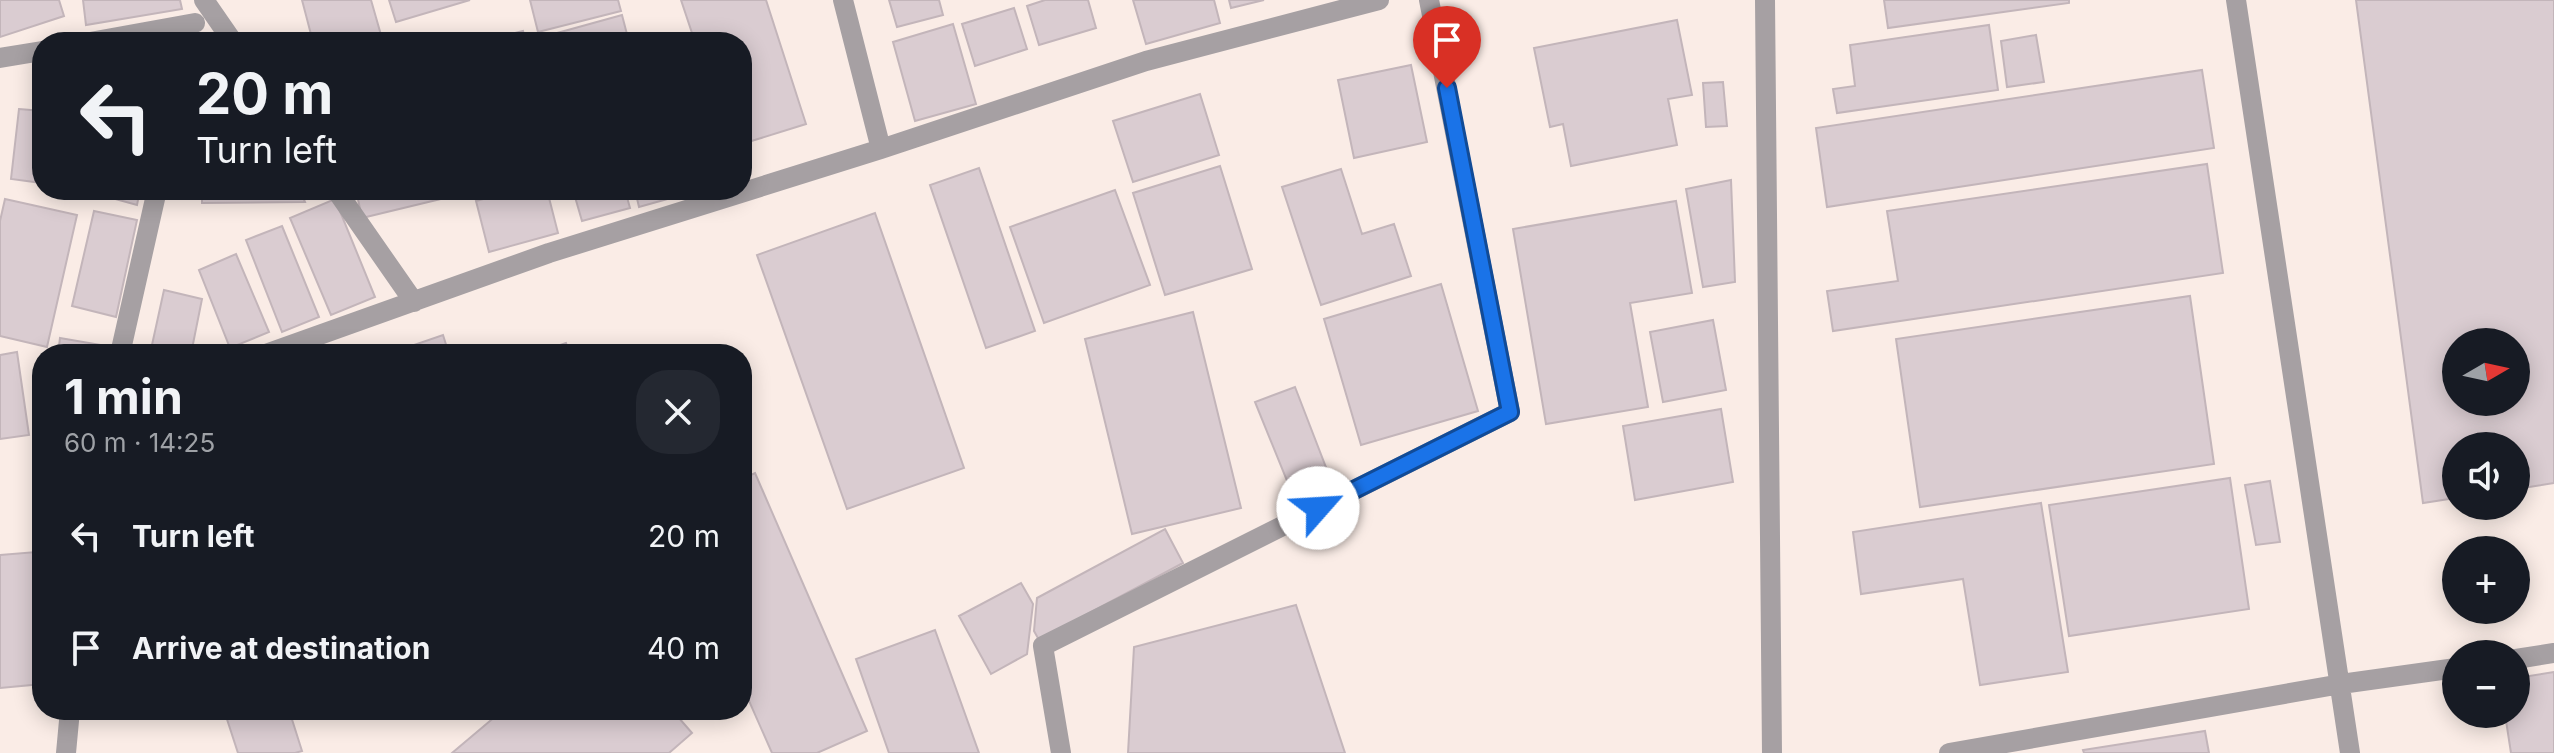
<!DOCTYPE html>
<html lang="en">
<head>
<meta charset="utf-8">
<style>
  body { margin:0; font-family:Inter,sans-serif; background:#242831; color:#f1f3f6; height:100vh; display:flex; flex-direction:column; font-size:30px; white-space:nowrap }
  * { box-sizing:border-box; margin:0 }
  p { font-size:26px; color:#9ea1a6 }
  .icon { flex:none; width:44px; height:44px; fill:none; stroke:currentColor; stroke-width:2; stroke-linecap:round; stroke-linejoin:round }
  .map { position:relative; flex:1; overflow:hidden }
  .sheet { position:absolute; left:32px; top:344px; width:720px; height:376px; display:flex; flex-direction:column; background:#171b24; border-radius:32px; box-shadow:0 4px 20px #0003 }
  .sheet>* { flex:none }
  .top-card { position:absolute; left:32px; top:32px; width:720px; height:168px; border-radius:32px; box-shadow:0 4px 20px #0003; background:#171b24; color:#f1f3f6; overflow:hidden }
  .needle { width:52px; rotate:81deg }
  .buttons { position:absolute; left:2442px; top:328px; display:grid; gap:16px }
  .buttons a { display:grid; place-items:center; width:88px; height:88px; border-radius:50%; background:#171b24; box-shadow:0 4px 20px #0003; font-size:40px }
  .pin { position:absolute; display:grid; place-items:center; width:68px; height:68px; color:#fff; margin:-82px -34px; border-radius:50% 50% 50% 0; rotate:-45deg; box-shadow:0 0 8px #0007 }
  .pin .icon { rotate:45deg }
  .me { position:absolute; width:88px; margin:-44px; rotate:64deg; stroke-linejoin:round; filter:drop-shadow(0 0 6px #0008) }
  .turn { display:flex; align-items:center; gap:28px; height:168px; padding:0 32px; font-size:36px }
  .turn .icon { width:104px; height:104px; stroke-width:2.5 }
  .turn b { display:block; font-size:56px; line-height:68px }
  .round { display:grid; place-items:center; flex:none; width:84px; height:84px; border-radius:32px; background:#242831 }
  .head { display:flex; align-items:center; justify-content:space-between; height:136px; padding:0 32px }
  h1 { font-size:48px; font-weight:700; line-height:60px }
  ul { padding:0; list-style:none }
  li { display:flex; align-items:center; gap:24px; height:112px; padding:0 32px }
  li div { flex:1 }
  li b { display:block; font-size:30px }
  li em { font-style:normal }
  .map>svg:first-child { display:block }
  .building { fill:#daccd1; stroke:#c3b5ba; stroke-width:2; fill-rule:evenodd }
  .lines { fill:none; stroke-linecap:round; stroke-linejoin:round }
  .minor { stroke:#a6a0a3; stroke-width:20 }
  .route-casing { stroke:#114b97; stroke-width:20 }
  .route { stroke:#1a73e8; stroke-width:14 }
</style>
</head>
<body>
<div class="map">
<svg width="2554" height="753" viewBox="0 0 2554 753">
  <rect width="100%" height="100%" fill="#faece6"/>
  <path class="building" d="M 0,0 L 59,0 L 64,16 L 0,37 Z
    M 83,0 L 180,0 L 182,9 L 86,25 Z
    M 302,0 L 371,0 L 383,42 L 313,42 Z
    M 389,0 L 470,0 L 396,22 Z
    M 530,0 L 618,0 L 621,11 L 538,32 Z
    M 681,0 L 766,0 L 806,124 L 742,144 L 742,42 L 695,42 Z
    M 889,0 L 939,0 L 943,15 L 897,27 Z
    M 1045,0 L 1088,0 L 1096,28 L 1039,45 L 1027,6 Z
    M 1133,0 L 1214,0 L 1220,23 L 1146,44 Z
    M 1229,0 L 1264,0 L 1231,8 Z
    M 1884,0 L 2069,0 L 2069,3 L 1888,28 Z
    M 2356,0 L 2554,0 L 2554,483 L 2516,489 L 2516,446 L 2456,446 L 2456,498 L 2423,503 ZM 2456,342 L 2516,342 L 2516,402 L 2456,402 Z
    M 1014,8 L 1027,49 L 975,66 L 962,24 Z
    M 622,15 L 629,42 L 540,42 L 539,38 Z
    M 1677,20 L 1692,95 L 1668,99 L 1677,145 L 1571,166 L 1563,124 L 1550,127 L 1534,48 Z
    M 953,24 L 976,104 L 915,121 L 893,42 Z
    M 1989,25 L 1998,90 L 1837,113 L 1833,89 L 1855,86 L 1850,45 Z
    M 523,31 L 526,42 L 479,42 Z
    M 2036,35 L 2044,82 L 2007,87 L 2001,41 Z
    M 1411,65 L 1427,142 L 1354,158 L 1338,80 Z
    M 2202,70 L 2214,148 L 1827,207 L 1816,128 Z
    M 1723,82 L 1727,126 L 1706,127 L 1703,83 Z
    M 1200,94 L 1219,155 L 1133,182 L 1113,121 Z
    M 19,109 L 42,111 L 42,183 L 11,179 Z
    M 2207,164 L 2223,273 L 1833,331 L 1827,291 L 1898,281 L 1887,211 Z
    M 1220,166 L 1252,269 L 1165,295 L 1133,193 Z
    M 979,168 L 1035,331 L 986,348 L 930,185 Z
    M 1341,169 L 1362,234 L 1394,224 L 1411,276 L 1321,305 L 1282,187 Z
    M 1731,180 L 1735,282 L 1703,287 L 1686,189 Z
    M 83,190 L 140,190 L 137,205 Z
    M 202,190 L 300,190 L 305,202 L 202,203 Z
    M 356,190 L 478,190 L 362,218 Z
    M 516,190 L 547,190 L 558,233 L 489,252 L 476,201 Z
    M 573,190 L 625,190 L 630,208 L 582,221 Z
    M 635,190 L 683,190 L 685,194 L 639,207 Z
    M 1115,190 L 1150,285 L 1044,323 L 1010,227 Z
    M 5,199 L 77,215 L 47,347 L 0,336 L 0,221 Z
    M 335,199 L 375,297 L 331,315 L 290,218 Z
    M 1676,201 L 1692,293 L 1630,303 L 1648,407 L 1546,424 L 1513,229 Z
    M 94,211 L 137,220 L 116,317 L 72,306 Z
    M 875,213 L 964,468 L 847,509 L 757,255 Z
    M 282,226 L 319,317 L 282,332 L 246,240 Z
    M 236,254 L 269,332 L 230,348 L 199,270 Z
    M 1441,284 L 1478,411 L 1361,445 L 1324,319 Z
    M 164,290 L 202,299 L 191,354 L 150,354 Z
    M 2190,296 L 2214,464 L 1920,507 L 1896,339 Z
    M 1193,312 L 1241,508 L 1132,534 L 1085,339 Z
    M 1713,320 L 1726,390 L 1663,402 L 1650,332 Z
    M 443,335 L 449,354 L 388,354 Z
    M 60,338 L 101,345 L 100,354 L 58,354 Z
    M 566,343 L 570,354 L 534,354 Z
    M 17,352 L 29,435 L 0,439 L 0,355 Z
    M 1295,387 L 1332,483 L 1294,498 L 1255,402 Z
    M 1721,409 L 1733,482 L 1635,500 L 1623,426 Z
    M 755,473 L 867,731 L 817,753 L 772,753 L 742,685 L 742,479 Z
    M 2230,478 L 2249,609 L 2069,636 L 2049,505 Z
    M 2270,481 L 2280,542 L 2256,545 L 2245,485 Z
    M 2041,503 L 2068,672 L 1980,685 L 1963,579 L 1861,594 L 1853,532 Z
    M 1165,529 L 1183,563 L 1039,640 L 1034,631 L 1037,598 Z
    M 36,552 L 42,635 L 42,684 L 0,688 L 0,555 Z
    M 1021,583 L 1033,604 L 1027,654 L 991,674 L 959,616 Z
    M 1296,605 L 1345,753 L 1128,753 L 1134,647 Z
    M 935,630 L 979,753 L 889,753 L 856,659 Z
    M 2554,672 L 2554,753 L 2511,753 L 2505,714 L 2516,714 L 2516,678 Z
    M 224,710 L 289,710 L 302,751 L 295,753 L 238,753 Z
    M 503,710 L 672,710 L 692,733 L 669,753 L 452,753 Z
    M 2205,731 L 2209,753 L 2084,753 L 2083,750 Z"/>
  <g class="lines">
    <path class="minor" d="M 204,0 L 233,42
      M 843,0 L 881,149
      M 1765,0 L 1772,753
      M 2236,0 L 2350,753
      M 90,42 L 195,23
      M 0,58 L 42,51
      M 336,190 L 414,302
      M 120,354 L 157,190
      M 266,354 L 549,253 L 881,149 L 1146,61 L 1379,0
      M 2516,659 L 2554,653
      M 66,753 L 70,710
      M 1061,753 L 1043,646 L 1510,412 L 1429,0
      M 1949,753 L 2341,684 L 2456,668"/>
  </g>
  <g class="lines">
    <defs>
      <path id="route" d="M 1318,508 L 1510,412 L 1447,88"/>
    </defs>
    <use href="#route" class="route-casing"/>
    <use href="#route" class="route"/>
  </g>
</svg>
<div class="buttons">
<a><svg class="needle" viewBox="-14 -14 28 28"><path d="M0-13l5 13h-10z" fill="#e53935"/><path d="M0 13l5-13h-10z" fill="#9ea1a6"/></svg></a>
<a><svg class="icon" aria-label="sound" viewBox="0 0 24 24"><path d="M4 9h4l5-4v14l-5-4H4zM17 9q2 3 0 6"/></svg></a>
<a>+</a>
<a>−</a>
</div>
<div class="pin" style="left:1447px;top:88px;background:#d93025"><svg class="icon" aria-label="arrive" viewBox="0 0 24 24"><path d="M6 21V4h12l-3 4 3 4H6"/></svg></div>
<svg class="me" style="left:1318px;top:508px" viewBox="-20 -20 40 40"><circle r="19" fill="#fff"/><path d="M0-13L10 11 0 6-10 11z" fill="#1a73e8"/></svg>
<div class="top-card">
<div class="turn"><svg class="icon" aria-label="left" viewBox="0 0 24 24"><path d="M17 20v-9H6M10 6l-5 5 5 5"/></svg><div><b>20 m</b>Turn left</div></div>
</div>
<section class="sheet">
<div class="head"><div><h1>1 min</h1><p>60 m · 14:25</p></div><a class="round"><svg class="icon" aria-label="close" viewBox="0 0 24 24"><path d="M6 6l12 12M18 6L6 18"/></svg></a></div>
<ul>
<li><svg class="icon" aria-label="left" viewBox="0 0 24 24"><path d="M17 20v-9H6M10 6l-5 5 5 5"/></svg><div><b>Turn left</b></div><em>20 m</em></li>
<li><svg class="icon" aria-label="arrive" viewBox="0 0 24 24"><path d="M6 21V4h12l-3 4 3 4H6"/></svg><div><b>Arrive at destination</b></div><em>40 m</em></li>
</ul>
</section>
</div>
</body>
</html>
